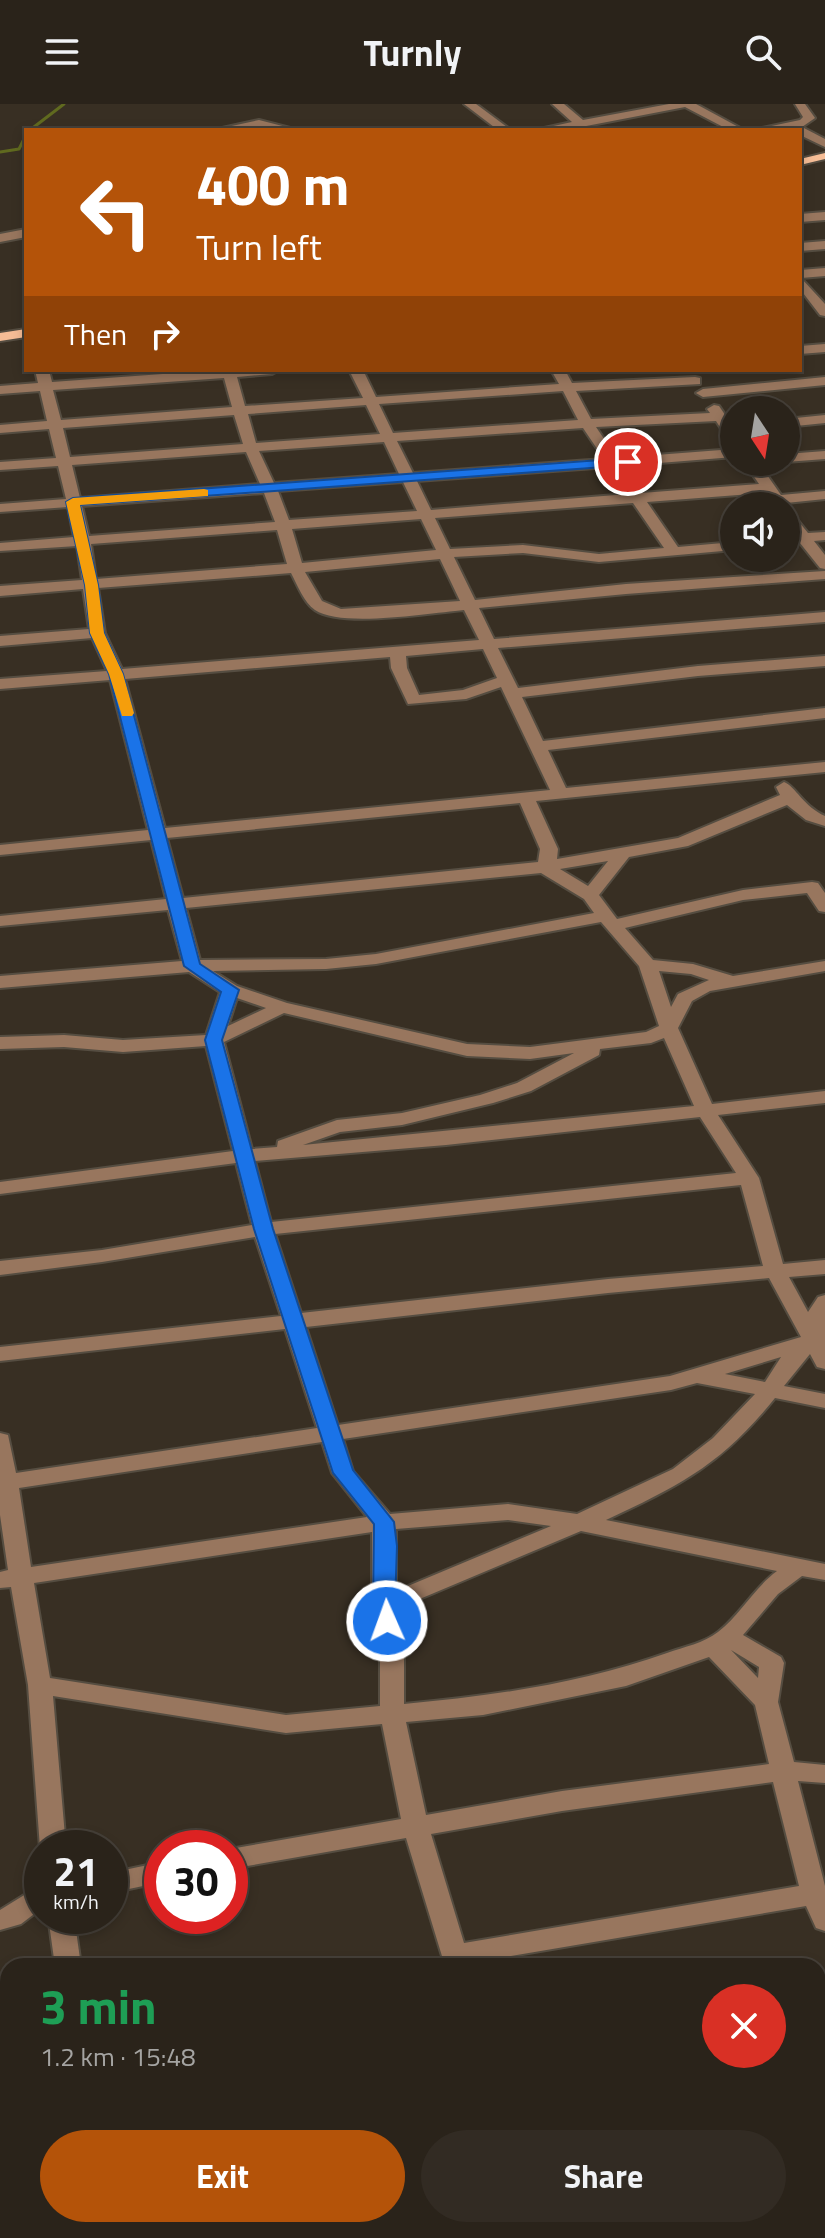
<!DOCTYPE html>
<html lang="en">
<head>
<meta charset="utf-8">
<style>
  body { margin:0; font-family:"Titillium Web",sans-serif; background:#322b23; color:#f1f3f6; height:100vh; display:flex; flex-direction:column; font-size:30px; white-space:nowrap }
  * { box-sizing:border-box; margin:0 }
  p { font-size:26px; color:#a5a4a2 }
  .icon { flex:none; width:44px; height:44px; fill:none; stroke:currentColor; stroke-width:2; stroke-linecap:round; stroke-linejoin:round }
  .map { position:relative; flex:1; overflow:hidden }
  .drawer { position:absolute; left:0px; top:1854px; width:826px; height:280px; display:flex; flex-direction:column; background:#2a231a; border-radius:24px 24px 0 0; box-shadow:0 4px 12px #0003,0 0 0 2px #464039 }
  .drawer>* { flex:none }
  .guide { position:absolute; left:24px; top:24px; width:778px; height:244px; border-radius:0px; box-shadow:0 4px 12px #0003,0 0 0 2px #464039; background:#b45309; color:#fff; overflow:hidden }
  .needle { width:52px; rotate:168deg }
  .tools { position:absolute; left:720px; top:292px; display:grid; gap:16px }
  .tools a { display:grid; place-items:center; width:80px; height:80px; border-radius:50%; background:#2a231a; box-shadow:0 4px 12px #0003,0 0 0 2px #464039; font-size:40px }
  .speed { position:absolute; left:24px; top:1726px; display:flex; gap:16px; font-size:40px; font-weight:700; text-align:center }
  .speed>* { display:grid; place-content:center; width:104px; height:104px; border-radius:50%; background:#2a231a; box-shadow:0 4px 12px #0003,0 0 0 2px #464039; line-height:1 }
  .speed small { font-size:20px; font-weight:400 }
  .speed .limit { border:12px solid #d22; background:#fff; color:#111 }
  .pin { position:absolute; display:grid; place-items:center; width:68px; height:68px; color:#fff; margin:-34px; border:4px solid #fff; border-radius:50%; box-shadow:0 2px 8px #0007 }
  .me { position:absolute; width:88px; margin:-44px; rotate:358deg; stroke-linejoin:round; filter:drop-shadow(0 0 6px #0008) }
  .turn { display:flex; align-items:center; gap:28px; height:168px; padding:0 40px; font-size:36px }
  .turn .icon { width:104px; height:104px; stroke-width:2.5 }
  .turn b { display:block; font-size:56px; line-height:68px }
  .then { display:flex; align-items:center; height:76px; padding:0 40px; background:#0003; gap:16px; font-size:30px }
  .round { display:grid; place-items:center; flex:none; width:84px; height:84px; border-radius:42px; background:#322b23 }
  .headline { display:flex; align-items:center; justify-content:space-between; height:136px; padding:0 40px }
  h1 { font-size:48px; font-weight:700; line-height:60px; color:#1e9e55 }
  .button { display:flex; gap:16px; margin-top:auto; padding:16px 40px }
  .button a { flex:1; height:92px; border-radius:48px; background:#b45309; color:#fff; font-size:32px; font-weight:700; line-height:92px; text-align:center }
  .button a+a { background:#322b23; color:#f1f3f6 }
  header { display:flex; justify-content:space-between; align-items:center; height:104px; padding:0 40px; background:#2a231a; font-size:36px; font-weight:700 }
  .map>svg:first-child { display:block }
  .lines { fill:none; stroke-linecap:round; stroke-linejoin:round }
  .stream { stroke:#606a1f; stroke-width:3 }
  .minor-casing { stroke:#554d41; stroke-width:4 }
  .major-casing { stroke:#554d41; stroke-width:4 }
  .minor { fill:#98765e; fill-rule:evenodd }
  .major { fill:#f6bd96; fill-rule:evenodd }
  .route { fill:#1a73e8; stroke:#114b97; stroke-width:2 }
  .slow { fill:#f59e0b }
</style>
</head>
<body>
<header><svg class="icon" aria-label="menu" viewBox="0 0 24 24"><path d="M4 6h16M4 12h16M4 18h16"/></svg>Turnly<svg class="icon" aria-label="search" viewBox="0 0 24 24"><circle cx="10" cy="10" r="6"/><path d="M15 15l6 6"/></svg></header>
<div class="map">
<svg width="825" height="2134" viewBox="0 0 825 2134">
  <rect width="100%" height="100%" fill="#382f23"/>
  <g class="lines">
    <path class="stream" d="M 30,26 L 64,0
      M 0,48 L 19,45 L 26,31"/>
    <defs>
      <path id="minor" d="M 464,0 L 476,0 L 511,26 L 498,26 Z
        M 552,0 L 564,0 L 583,16 L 669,0 L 696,0 L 744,26 L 729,26 L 685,3 L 581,23 L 535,26 L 572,18 Z
        M 795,0 L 805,0 L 815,14 L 802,23 L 825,35 L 825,43 L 800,31 L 800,26 L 753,26 L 800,16 L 803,13 Z
        M 259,16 L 298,26 L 259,22 L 213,26 Z
        M 825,108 L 825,116 L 800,118 L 800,110 Z
        M 26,125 L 26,133 L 0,138 L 0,130 Z
        M 825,137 L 825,145 L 800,147 L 800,139 Z
        M 825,164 L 825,172 L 801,174 L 825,200 L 825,212 L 820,211 L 800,185 L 800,166 Z
        M 825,240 L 825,248 L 800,250 L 800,242 Z
        M 35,266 L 49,266 L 52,278 L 218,266 L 279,266 L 272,270 L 237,273 L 245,302 L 363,294 L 349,266 L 363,266 L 376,293 L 559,280 L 551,266 L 565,266 L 572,279 L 695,273 L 700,274 L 700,280 L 576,287 L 591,315 L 710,309 L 707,305 L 714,301 L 719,302 L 734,324 L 734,338 L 729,337 L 716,317 L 596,323 L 617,354 L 734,345 L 734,353 L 622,362 L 641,389 L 759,380 L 744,358 L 758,358 L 781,391 L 825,387 L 825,395 L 786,399 L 786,405 L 786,402 L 774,402 L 765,389 L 647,398 L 678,443 L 734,438 L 734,446 L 599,458 L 523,449 L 454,453 L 475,496 L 626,480 L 825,467 L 825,475 L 626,490 L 479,504 L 494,535 L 825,508 L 825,518 L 498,544 L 518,584 L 698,562 L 825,552 L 825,562 L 698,572 L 522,593 L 543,637 L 825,604 L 825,614 L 548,646 L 566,684 L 825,658 L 825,668 L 536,697 L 558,745 L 557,755 L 678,734 L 780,691 L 776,683 L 784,678 C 795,682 804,703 825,712 L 825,722 L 806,716 L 787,701 L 688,742 L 629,753 L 599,791 L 617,815 L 743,786 L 812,778 L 818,779 L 825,789 L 825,808 L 819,807 L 807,789 L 743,796 L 625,824 L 653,856 L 693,860 L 733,872 L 825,857 L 825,867 L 710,887 L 692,897 L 678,924 L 712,1000 L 825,987 L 825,999 L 718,1011 L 759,1074 L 783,1160 L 825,1156 L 825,1170 L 789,1173 L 808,1208 L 818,1193 L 825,1191 L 825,1265 L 817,1263 L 810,1250 L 784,1282 L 825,1290 L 825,1304 L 775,1294 C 722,1360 681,1381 606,1416 L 825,1460 L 825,1476 L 802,1472 L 778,1490 L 743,1531 L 781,1553 L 784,1559 L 778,1598 L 794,1658 L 825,1661 L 825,1679 L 798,1677 L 825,1782 L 825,1827 L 816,1824 L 806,1802 L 470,1859 L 471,1862 L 445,1862 L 406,1734 L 230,1765 L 230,1745 L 401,1715 L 382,1620 L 286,1629 L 53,1592 L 66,1744 L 42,1744 L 42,1747 L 40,1744 L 28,1581 L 11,1483 L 0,1484 L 0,1468 L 8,1466 L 0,1411 L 0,1329 L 8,1331 L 16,1369 L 317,1324 L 285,1225 L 0,1257 L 0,1243 L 281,1212 L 255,1133 L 102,1158 L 0,1171 L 0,1157 L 102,1146 L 252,1121 L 236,1059 L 0,1090 L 0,1078 L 233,1047 L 206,942 L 123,948 L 64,943 L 0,945 L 0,933 L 64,931 L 123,936 L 206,931 L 220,888 L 189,868 L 0,884 L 0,872 L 182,857 L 168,806 L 0,822 L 0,812 L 166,795 L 151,736 L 0,751 L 0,741 L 148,726 L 110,576 L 0,585 L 0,575 L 107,567 L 92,534 L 0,542 L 0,532 L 89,525 L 83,485 L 0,492 L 0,482 L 82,476 L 77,442 L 0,447 L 0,439 L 74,433 L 68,403 L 0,408 L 0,400 L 66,395 L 58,362 L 0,366 L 0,358 L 56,354 L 49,325 L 0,329 L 0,321 L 47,317 L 40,287 L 0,290 L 0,282 L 38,279 ZM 224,274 L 232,303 L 61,316 L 53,286 ZM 563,287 L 578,316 L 393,329 L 379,300 ZM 366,301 L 380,330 L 256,339 L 248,310 ZM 234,311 L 243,340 L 70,353 L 63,324 ZM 583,324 L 604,355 L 413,369 L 397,337 ZM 384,338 L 399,370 L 274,379 L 259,347 ZM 246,348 L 260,380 L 80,394 L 72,361 ZM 609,363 L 628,390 L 431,406 L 417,377 ZM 403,378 L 417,407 L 289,416 L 278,387 ZM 264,389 L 275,418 L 89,432 L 82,402 ZM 633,399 L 664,444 L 599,450 L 523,441 L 450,445 L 435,414 ZM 421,415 L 436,446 L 302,459 L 292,425 ZM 277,426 L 287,460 L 96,475 L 91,440 ZM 440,455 L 460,497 L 341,505 L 322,497 L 305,468 ZM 291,469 C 297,480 304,499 315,506 C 341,524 431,509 464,506 L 479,536 L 122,565 L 105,529 L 98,484 ZM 483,545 L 497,574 L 463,586 L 419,591 L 407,564 L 406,552 ZM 390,553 L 391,564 L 408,600 L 466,595 L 501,583 L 550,686 L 165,724 L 125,575 ZM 520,699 L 540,745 L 538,758 L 183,794 L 167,734 ZM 608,757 L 588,782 L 560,765 ZM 541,769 L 584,795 L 594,809 L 376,850 L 326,855 L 200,856 L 186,804 ZM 601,818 L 639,862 L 659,922 L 646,928 L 530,943 L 467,940 L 287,899 L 237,882 L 213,867 L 326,865 L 376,860 ZM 659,867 L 691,870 L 709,876 L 678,890 L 671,903 ZM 237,894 L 266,904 L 228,922 ZM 284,909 L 467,952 L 530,955 L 574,949 L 517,979 L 480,991 L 402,1009 L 337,1016 L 278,1037 L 277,1043 L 252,1045 L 224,938 ZM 664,934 L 694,1002 L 303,1041 L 340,1028 L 402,1021 L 493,999 L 531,987 L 599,951 L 600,945 L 651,939 ZM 700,1013 L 736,1069 L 271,1118 L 255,1057 L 446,1041 ZM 741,1081 L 763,1162 L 608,1175 L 301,1209 L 275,1130 ZM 769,1174 L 801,1233 L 670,1272 L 338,1321 L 306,1223 L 608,1189 ZM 781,1253 L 765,1278 L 725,1270 ZM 697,1279 L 755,1290 L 713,1334 L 673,1365 L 577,1410 L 508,1400 L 390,1410 L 353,1367 L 343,1335 L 671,1286 ZM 322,1338 L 332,1369 L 367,1413 L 31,1463 L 19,1384 ZM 508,1416 L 551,1422 L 396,1487 L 396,1425 ZM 581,1427 L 777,1467 C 754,1484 740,1511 718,1528 C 704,1539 684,1543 667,1549 C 583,1579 493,1592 404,1600 L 404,1556 L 396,1505 ZM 372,1428 L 372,1501 L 380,1556 L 380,1602 L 286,1611 L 50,1574 L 34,1479 ZM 731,1546 L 759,1563 L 758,1574 ZM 709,1553 L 755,1601 L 769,1660 L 562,1687 L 426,1711 L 406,1618 L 483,1611 L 626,1582 ZM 773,1678 L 799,1782 L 464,1839 L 431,1730 L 562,1707 Z
        M 825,273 L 825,281 L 703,293 L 696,289 L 703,285 Z
        M 825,311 L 825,319 L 786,323 L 786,315 Z
        M 825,347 L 825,355 L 786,358 L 785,358 L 786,350 Z
        M 786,407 L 791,408 L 808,429 L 825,428 L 825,436 L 814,437 L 825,451 L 825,465 L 820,464 L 800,439 L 786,440 L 786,432 L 794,431 L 786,421 Z
        M 162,1758 L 162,1778 L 110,1789 L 110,1769 Z
        M 42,1780 L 42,1804 L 21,1820 L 0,1826 L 0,1806 Z
        M 48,1812 L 74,1812 L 81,1862 L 55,1862 Z
        M 825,1928 L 825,1950 L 818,1951 L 818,1929 Z
        M 8,2057 L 8,2081 L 0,2083 L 0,2059 Z
        M 825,2082 L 825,2106 L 818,2107 L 818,2083 Z
        M 86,2126 L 114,2126 L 116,2134 L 86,2134 Z
        M 514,2126 L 542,2126 L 545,2134 L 515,2134 Z
        M 563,2126 L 638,2126 L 635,2134 L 559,2134 Z"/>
      <path id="major" d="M 825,49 L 825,55 L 800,61 L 800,55 Z
        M 26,225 L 26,233 L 0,237 L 0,229 Z"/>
    </defs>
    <use href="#minor" class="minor-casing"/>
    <use href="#major" class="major-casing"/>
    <use href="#minor" class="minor"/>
    <use href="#major" class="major"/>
  </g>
  <path class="route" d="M 628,354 L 634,358 L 632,361 L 80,401 L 98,481 L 104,529 L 123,570 L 200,860 L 239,886 L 222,936 L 273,1125 L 353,1366 L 394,1418 L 397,1442 L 395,1501 L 398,1517 L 395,1522 L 380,1522 L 373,1501 L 374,1420 L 333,1369 L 254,1125 L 205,936 L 221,888 L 184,862 L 109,570 L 90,529 L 85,481 L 66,398 L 73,394 Z"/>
  <path class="slow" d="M 204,385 L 208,386 L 208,392 L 80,401 L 98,481 L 104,529 L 123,570 L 134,609 L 132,612 L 122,612 L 109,570 L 90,529 L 85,481 L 66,398 L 73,394 Z"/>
</svg>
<div class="tools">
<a><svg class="needle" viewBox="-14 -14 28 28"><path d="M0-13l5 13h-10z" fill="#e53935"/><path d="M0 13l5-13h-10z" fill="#a5a4a2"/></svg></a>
<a><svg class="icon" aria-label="sound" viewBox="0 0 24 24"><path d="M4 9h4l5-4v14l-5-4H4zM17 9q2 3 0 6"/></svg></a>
</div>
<div class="speed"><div>21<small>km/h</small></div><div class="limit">30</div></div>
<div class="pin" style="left:628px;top:358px;background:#d93025"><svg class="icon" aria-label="arrive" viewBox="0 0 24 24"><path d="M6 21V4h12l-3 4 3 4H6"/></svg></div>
<svg class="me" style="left:387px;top:1517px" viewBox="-20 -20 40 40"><circle r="17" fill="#1a73e8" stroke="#fff" stroke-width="3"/><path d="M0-11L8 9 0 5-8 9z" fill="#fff"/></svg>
<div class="guide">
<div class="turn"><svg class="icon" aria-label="left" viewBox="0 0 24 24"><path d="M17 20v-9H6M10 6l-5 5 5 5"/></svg><div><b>400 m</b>Turn left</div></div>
<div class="then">Then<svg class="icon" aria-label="right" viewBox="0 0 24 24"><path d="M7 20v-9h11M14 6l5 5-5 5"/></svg></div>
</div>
<section class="drawer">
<div class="headline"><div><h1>3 min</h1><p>1.2 km · 15:48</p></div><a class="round" style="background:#d93025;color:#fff"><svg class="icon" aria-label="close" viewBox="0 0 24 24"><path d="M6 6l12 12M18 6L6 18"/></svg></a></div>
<div class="button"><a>Exit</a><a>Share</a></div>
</section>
</div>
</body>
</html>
